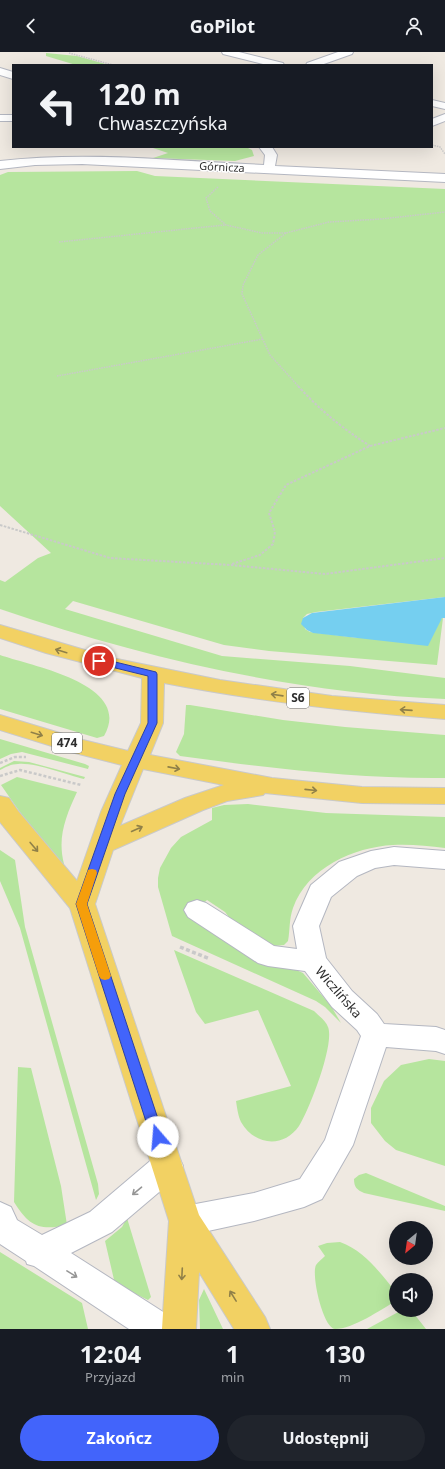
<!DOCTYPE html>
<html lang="pl">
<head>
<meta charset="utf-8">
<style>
  body { margin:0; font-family:"Noto Sans",sans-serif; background:#20242c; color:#f1f3f6; height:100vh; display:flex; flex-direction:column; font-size:15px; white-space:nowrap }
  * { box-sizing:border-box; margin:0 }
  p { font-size:13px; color:#9ea1a6 }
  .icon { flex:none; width:22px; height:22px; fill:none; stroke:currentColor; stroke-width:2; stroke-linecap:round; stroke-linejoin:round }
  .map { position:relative; height:1277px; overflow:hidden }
  .panel { display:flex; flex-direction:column; background:#171b24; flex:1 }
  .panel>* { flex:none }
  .hud { position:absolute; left:12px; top:12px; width:421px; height:84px; border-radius:0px; box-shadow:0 4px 16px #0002; background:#171b24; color:#f1f3f6; overflow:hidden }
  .needle { width:26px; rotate:209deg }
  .buttons { position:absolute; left:389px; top:1169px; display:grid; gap:8px }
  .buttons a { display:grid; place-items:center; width:44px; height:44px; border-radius:50%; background:#171b24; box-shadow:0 4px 16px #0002; font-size:20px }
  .pin { position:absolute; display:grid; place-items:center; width:34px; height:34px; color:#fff; margin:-17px; border:2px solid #fff; border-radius:50%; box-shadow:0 1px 4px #0007 }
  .me { position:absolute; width:44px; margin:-22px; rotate:342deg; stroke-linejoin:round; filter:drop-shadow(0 0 3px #0008) }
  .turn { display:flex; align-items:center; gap:14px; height:84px; padding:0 20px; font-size:18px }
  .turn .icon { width:52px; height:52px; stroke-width:2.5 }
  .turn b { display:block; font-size:28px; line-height:34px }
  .eta { display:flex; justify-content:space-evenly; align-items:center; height:68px; text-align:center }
  .eta b { font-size:24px; font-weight:700; line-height:28px }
  .action { display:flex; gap:8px; margin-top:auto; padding:8px 20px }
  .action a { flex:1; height:46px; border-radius:24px; background:#4264fb; color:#fff; font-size:16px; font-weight:700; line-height:46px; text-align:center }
  .action a+a { background:#20242c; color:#f1f3f6 }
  header { display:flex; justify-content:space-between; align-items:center; height:52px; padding:0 20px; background:#171b24; font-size:18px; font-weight:700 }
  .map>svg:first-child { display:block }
  .green { fill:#b6e59e }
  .water { fill:#75cff0 }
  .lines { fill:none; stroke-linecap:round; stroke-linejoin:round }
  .minor-casing { stroke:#b4b7c1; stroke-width:2 }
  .major-casing { stroke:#c9c9c9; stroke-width:2 }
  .path-far3 { stroke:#c9c9c9; stroke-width:1.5; stroke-dasharray:1.5 1; stroke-linecap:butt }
  .path-far2 { stroke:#c9c9c9; stroke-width:2; stroke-dasharray:2.5 1.5; stroke-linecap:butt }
  .path-far1 { stroke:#c9c9c9; stroke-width:2.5; stroke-dasharray:3 2; stroke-linecap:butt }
  .path { stroke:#c9c9c9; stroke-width:3.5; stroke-dasharray:4 2.5; stroke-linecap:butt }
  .minor { fill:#fff; fill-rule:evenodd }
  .major { fill:#f2d163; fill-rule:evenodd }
  .oneway { stroke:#908048 }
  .oneway2 { stroke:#969696 }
  .route { fill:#4264fb; stroke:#2b41a3 }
  .slow { fill:#f59e0b }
  .labels { text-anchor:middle; stroke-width:3; stroke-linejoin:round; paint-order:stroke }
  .far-street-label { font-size:11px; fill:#2e2e2e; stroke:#fff }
  .shield { fill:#fff; stroke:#6d6d6d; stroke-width:1 }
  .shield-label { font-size:12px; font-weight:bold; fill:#2e2e2e }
  .street-label { font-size:13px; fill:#2e2e2e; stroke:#fff }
</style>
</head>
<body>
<header><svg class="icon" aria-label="back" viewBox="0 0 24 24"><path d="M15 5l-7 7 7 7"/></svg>GoPilot<svg class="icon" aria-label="person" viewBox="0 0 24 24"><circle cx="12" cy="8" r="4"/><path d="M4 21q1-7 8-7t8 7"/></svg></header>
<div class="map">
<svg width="445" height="1277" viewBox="0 0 445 1277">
  <rect width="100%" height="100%" fill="#efe9e1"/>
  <path class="green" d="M 46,1 L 77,4 L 109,13 L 76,13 L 46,4 Z
    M 150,95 L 246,95 L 252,98 L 254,104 L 235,109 L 153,106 L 168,101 Z
    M 137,119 L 155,124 L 445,137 L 445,545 L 316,560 L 307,562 L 303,566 L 305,577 L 310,580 L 358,586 L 443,566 L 437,613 L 269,599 L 224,593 L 73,549 L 65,557 L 222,604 L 350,614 L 445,626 L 445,647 C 293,641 144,606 0,557 L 0,528 L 5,530 L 38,506 L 51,501 L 0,454 L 0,123 L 8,120 Z
    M 0,603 C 31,614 134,632 104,684 L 97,686 L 0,657 Z
    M 186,653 L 190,653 L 283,668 L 345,675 L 445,683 L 445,726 C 356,727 268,716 180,704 L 176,700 L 184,682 Z
    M 0,687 L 85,712 L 89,714 L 88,717 L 22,700 L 11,702 L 0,707 Z
    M 14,709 L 29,710 L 85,725 L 84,727 C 67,723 34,710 18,712 C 11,712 6,715 0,718 L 0,716 Z
    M 17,725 L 77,740 C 66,764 57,785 64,812 L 63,814 L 31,776 L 1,733 Z
    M 248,752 L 326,761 L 445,765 L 445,796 C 428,794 410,792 393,793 C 354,795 307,816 293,856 C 289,867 290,878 288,889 L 284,893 L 274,894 L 236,874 L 225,860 L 207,848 L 191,863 L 273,913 L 294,917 L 303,921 L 331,954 L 341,971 L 325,955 L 316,949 L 172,884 L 158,835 L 158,826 L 160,816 L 171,796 L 181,785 L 212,768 L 212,756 L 224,753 Z
    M 0,798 L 15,808 L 25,875 L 98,1132 L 99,1142 L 96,1148 L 20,876 L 0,829 Z
    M 174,898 L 314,959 C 319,964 326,969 328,975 C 335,992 309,1058 299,1074 C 283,1097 254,1093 241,1070 C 238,1064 237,1055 236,1049 L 291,1034 L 258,958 L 205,972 L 196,960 Z
    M 429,1007 L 445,1009 L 445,1114 L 396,1098 L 385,1089 L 371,1071 L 371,1056 L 384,1029 L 401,1013 Z
    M 18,1015 L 31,1016 L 61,1134 L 67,1173 C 39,1179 29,1174 14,1150 Z
    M 366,1121 L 445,1154 L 445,1159 L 364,1141 C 357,1138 354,1135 354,1127 L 359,1123 Z
    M 127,1166 L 151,1245 L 148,1248 L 115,1232 L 105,1189 L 122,1175 Z
    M 340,1190 C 365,1199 379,1220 396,1240 L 396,1249 C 380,1258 353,1277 335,1277 C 323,1276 311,1223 316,1213 C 318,1210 322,1207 325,1204 L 318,1194 L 327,1191 Z
    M 0,1200 L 82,1251 L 88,1277 L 0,1277 Z
    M 204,1237 L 223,1277 L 200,1277 L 199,1248 Z
    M 402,1258 L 411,1258 L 426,1277 L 367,1277 Z"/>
  <path class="water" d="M 445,545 L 445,566 L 442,566 L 428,594 L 313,581 L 307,578 L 301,572 L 303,566 L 312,561 Z"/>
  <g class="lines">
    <defs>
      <path id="minor" d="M 222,0 L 239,0 L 283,11 L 284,13 L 267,13 L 223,2 Z
        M 338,0 L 353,0 L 352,2 L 321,13 L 306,13 L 307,11 Z
        M 0,16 L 13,20 L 13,27 L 0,23 Z
        M 432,48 L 445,51 L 445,57 L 432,54 Z
        M 445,62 L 445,69 L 432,74 L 432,67 Z
        M 0,63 L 13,63 L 13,69 L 0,69 Z
        M 259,95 L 272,95 L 277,103 L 275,114 L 445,122 L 445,130 L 82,112 L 35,113 L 0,117 L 0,109 C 87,99 176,109 264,113 L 265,103 Z
        M 394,795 L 445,799 L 445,817 L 394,813 L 375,816 L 357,824 L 331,845 L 319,874 L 326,906 L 352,939 L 377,962 L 384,972 L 436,975 L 445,978 L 445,1002 L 436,999 L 386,995 L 353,1093 L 322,1147 L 304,1155 L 254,1169 L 185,1184 L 174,1179 L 169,1169 L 174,1159 L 185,1154 L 254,1141 L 300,1127 L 325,1088 L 361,984 L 357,978 L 332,955 L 305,919 L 268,914 L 258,911 L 188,865 L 184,858 L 188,851 L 197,848 L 206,851 L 274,894 L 297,897 L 293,874 L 311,833 L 339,810 L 371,799 Z
        M 167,1100 L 178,1104 L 183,1114 L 178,1124 L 112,1180 L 71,1201 L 171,1265 L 176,1277 L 129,1277 L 34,1214 L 27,1212 L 26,1209 L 0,1192 L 0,1150 L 11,1155 L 17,1168 L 42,1183 L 90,1160 L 156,1104 Z"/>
      <path id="major" d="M 0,573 L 112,606 L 220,628 L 332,644 L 445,653 L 445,667 C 350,660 257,649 164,631 L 163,671 L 150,703 L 272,726 L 362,735 L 445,736 L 445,752 L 362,751 L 265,741 L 263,743 L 227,749 L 203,758 L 113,798 L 95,852 L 199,1163 L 265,1265 L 270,1277 L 234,1277 L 199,1220 L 196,1277 L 162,1277 L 169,1169 L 70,856 L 0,770 L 0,744 L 9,746 L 18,759 L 77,829 L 101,760 L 122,713 L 71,700 L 0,678 L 0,663 L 83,688 L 128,699 L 141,671 L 142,626 L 46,601 L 0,586 ZM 143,717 L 224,733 L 185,746 L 120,774 Z"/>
    </defs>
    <use href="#minor" class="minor-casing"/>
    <use href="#major" class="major-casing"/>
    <path class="path-far3" d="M 69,1 L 113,13
      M 432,93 L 440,95 L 445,102
      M 218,135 L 206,146 L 210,159 L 226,173 L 262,181 L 286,181 L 329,170 L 381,167 L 445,160
      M 286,181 L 258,203 L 243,233 L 242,242 L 270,303 L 299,335
      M 59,190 L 225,173
      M 57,324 L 263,287"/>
    <path class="path-far2" d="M 298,334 C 321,359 342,376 370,394
      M 0,473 L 110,506 L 230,513 L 325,522 L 445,506
      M 232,512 L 260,503 L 273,492 L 275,480 L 269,461 L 286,433 L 370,394 L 445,376"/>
    <path class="path-far1" d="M 0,711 L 15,705 L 26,705
      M 0,724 L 20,718 L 81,733"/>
    <path class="path" d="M 180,895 L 210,907"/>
    <use href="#minor" class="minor"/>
    <use href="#major" class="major"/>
  </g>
  <defs><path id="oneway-shaft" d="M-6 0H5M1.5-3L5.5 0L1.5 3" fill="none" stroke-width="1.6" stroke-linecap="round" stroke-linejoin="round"/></defs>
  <g class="oneway">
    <use href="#oneway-shaft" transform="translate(61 599) rotate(-163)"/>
    <use href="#oneway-shaft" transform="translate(277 643) rotate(-172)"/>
    <use href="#oneway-shaft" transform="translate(406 658) rotate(-176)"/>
    <use href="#oneway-shaft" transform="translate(37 682) rotate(17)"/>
    <use href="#oneway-shaft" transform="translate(174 716) rotate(11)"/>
    <use href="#oneway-shaft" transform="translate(311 738) rotate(6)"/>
    <use href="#oneway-shaft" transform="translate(137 777) rotate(-24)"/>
    <use href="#oneway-shaft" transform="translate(34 795) rotate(50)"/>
    <use href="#oneway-shaft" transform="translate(182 1222) rotate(93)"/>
    <use href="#oneway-shaft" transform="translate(233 1244) rotate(-122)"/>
  </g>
  <g class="oneway2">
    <use href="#oneway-shaft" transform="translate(137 1139) rotate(140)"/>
    <use href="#oneway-shaft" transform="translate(72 1222) rotate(32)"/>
  </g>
  <path class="route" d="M 99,606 L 156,620 L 157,622 L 157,671 L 125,742 L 87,852 L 164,1085 L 162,1089 L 158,1091 L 153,1089 L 151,1085 L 76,852 L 115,742 L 148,671 L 148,624 L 95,611 L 94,609 L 95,607 Z"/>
  <path class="slow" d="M 92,817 L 96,818 L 97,821 L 87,852 L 111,924 L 109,927 L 105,928 L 101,927 L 99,924 L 76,852 L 87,821 L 88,818 Z"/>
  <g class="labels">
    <g class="far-street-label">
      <text transform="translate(222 115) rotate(3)" y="4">Górnicza</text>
    </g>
    <g class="shield">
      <rect x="287" y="636" width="22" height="20" rx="3"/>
      <rect x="52" y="681" width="30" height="20" rx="3"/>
    </g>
    <g class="shield-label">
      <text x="298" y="650">S6</text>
      <text x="67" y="695">474</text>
    </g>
    <g class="street-label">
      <text transform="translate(339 940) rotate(49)" y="5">Wiczlińska</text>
    </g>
  </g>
</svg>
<div class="buttons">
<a><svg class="needle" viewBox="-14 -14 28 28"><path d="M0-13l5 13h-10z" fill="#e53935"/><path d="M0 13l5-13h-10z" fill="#9ea1a6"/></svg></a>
<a><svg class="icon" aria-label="sound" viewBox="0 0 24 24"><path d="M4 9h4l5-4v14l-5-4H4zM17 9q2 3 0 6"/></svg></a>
</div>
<div class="pin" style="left:99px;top:609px;background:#d93025"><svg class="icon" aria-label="arrive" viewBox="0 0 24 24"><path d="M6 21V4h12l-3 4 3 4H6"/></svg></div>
<svg class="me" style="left:158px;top:1085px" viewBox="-20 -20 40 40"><circle r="19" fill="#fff"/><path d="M0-13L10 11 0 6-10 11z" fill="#4264fb"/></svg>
<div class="hud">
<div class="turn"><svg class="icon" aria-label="left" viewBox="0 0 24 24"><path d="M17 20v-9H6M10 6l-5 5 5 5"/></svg><div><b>120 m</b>Chwaszczyńska</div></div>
</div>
</div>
<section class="panel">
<div class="eta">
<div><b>12:04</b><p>Przyjazd</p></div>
<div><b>1</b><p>min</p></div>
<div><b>130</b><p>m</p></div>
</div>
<div class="action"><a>Zakończ</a><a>Udostępnij</a></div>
</section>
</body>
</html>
